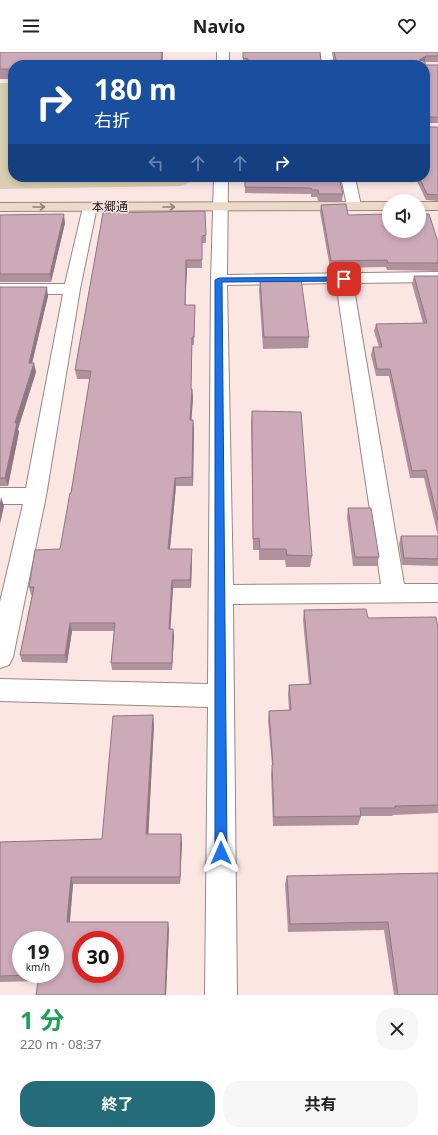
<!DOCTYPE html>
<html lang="ja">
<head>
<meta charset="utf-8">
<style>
  body { margin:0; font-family:"Noto Sans","Noto Sans JP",sans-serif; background:#f6f6f6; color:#222; height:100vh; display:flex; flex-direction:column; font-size:15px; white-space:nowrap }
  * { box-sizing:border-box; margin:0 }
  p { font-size:13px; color:#767676 }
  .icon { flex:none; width:22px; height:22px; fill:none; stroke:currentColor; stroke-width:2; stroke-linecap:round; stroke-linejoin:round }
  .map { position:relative; height:943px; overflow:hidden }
  .side { display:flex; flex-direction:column; background:#fff; flex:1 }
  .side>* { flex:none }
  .top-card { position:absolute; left:8px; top:8px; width:422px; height:122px; border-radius:16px; box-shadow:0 2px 6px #0003; background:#1a4fa0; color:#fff; overflow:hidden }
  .controls { position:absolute; left:382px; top:142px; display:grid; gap:8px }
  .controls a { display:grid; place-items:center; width:44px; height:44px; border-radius:50%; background:#fff; box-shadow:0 2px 6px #0003; font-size:20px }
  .speed { position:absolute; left:12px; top:879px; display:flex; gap:8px; font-size:20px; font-weight:700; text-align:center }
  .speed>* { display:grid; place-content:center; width:52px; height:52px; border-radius:50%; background:#fff; box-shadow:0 2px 6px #0003; line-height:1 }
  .speed small { font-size:10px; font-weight:400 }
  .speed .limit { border:6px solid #d22; background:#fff; color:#111 }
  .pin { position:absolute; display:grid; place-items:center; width:34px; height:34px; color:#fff; margin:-17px; border-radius:8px; box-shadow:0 2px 6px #0006 }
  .me { position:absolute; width:44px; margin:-22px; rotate:0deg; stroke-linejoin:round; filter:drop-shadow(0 0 3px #0008) }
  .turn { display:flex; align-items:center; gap:14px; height:84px; padding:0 20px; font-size:18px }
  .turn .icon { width:52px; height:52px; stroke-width:2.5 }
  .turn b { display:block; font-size:28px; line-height:34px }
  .lanes { display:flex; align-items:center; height:38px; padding:0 20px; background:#0003; justify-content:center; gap:20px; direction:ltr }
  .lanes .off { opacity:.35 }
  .round { display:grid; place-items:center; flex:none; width:42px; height:42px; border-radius:16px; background:#f6f6f6 }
  .head { display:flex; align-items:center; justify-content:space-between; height:68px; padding:0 20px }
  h1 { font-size:24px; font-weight:700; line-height:30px; color:#1e9e55 }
  .button { display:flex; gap:8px; margin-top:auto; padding:8px 20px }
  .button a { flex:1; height:46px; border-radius:16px; background:#256c7a; color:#fff; font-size:16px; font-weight:700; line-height:46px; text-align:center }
  .button a+a { background:#f6f6f6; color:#222 }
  header { display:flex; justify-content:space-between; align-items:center; height:52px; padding:0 20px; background:#fff; font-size:18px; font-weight:700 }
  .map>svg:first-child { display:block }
  .green { fill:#d7cfb0 }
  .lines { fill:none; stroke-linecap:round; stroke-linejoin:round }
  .street-casing { stroke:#9a8784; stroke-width:2 }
  .secondary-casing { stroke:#9a8784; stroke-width:2 }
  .street { fill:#fff; fill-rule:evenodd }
  .secondary { fill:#ecd9c8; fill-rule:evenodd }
  .wall { fill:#b0929e }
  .shaded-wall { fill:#907781 }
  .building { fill:#cdaab8; stroke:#907781; fill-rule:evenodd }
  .oneway { stroke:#908379 }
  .route { fill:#1a73e8; stroke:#114b97 }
  .labels { text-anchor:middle; stroke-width:3; stroke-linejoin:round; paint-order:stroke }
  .far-street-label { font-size:12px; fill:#201918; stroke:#fce6e3 }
</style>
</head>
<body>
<header><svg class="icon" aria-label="menu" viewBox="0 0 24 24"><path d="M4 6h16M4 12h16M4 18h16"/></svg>Navio<svg class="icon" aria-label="heart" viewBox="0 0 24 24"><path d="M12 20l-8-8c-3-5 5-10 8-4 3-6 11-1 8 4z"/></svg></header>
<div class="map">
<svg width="438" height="943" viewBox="0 0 438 943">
  <rect width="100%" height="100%" fill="#fce6e3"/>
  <path class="green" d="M 0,31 L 13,31 L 13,125 L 195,125 L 195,128 L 181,134 L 0,137 Z"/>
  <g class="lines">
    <defs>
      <path id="street" d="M 217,0 L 229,0 L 229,13 L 217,13 Z
        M 320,0 L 332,0 L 334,13 L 322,13 Z
        M 214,125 L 228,125 L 227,223 L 438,220 L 438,230 L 353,231 L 404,532 L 438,532 L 438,550 L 233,552 L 237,943 L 205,943 L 208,655 L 0,649 L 0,627 L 208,632 L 211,228 ZM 336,231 L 381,532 L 233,533 L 227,233 Z
        M 341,125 L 355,125 L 361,154 L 359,157 L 354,158 L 349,157 L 347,154 Z
        M 90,151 L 95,152 L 97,155 L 80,237 L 46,444 L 13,605 L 9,613 L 0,616 L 0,550 L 23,452 L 0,452 L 0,436 L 26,436 L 63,242 L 0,242 L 0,232 L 65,232 L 83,155 L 85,152 Z"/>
      <path id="secondary" d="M 389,150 L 389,158 L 0,159 L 0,151 Z
        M 419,150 L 438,150 L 438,158 L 419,158 Z"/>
    </defs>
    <use href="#street" class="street-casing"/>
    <use href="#secondary" class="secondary-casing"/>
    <use href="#street" class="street"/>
    <use href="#secondary" class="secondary"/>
  </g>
  <path class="wall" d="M 0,0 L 163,0 L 162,13 L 13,13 L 13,27 L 0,27 Z
    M 243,0 L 321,9 L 334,8 L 333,0 L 438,0 L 438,10 L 425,10 L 426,13 L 438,13 L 438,71 L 425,71 L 425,13 L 248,13 L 247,12 L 243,12 Z
    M 438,75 L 438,149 L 426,148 L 415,125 L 425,125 Z
    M 245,125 L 339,125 L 343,142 L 342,149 L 318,149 L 317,145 L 311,145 L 311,142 L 245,141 Z
    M 321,153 L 348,163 L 438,190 L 438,219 L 387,218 L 386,215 L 330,216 L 320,160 Z
    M 103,161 L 206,183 L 206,191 L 202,191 L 202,216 L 187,216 L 185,253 L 195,253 L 194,293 L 192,293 L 191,337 L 192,337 L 193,346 L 191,368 L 194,376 L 193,434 L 176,434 L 170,497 L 192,506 L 191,536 L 173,536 L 170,577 L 173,577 L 174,584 L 172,618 L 112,618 L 111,611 L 114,579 L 72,579 L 67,611 L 22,610 L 20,603 L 32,543 L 31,543 L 29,535 L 60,497 L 71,441 L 90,327 L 77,327 L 75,318 Z
    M 0,163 L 65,171 L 51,230 L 0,230 Z
    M 414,224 L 438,224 L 438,484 L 424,426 L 410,426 L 389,324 L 376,324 L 371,303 L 373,295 L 379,295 L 374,279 L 376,272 L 423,271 L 412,232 Z
    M 260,227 L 309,285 L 308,296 L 263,297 L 259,238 Z
    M 0,235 L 48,244 L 32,311 L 36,320 L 18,377 L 19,380 L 8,434 L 0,434 Z
    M 252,359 L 312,504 L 310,515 L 286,515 L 285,508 L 259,508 L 259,498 L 253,498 L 251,371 Z
    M 348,456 L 379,505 L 377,514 L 353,514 L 347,465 Z
    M 401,484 L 438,484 L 438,514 L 402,513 L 399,492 Z
    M 304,558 L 438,576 L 438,761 L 393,763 L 392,764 L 361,764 L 358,773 L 273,774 L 271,722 L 272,713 L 268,668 L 269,659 L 289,658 L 288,642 L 289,633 L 309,632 L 303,568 Z
    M 154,672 L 148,782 L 182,790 L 180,832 L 73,832 L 70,870 L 169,877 L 166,943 L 36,943 L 38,929 L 0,930 L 0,790 L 102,787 Z
    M 438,821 L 438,943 L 394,943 L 384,878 L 288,880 L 285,832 L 287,824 Z"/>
  <path class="shaded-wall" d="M 162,0 L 163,0 L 162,13 L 161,13 Z
    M 426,4 L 425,10 L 419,13 L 419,8 Z
    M 64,162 L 65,171 L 51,230 L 50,222 Z
    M 186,208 L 187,216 L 185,261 L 185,253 Z
    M 47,235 L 48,244 L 30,320 L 29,311 Z
    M 34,311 L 36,320 L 18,377 L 19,380 L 8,434 L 5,426 L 15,371 Z
    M 192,337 L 193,346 L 191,376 L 190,368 Z
    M 193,368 L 194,376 L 193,434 L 192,425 Z
    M 175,426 L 176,434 L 169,505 L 168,497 Z
    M 1,445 L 4,454 L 0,472 L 0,451 Z
    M 192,497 L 192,506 L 191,536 L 190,528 Z
    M 172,528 L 173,536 L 170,584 L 169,577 Z
    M 70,571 L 72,579 L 67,611 L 65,603 Z
    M 173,577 L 174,584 L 172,618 L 172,611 Z
    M 153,663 L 154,672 L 148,790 L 146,782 Z
    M 181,782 L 182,790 L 180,832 L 180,825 Z
    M 71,825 L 73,832 L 69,877 L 67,870 Z
    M 168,870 L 169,877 L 166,943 L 165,943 Z"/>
  <path class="building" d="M 0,0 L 162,0 L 161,13 L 13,13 L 13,17 L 0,17 Z
    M 243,0 L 320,0 L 321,9 L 336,8 L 334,0 L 438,0 L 438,4 L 426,4 L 419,8 L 424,9 L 426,13 L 438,13 L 438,65 L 425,65 L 425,13 L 248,13 L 248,7 L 243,6 Z
    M 425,75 L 438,75 L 438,143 L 427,142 L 419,125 L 425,125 Z
    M 245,125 L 339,125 L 343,142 L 319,142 L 318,138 L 312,138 L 311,136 L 245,135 Z
    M 346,152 L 348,163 L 389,162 L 389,179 L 419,179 L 419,162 L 429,162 L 438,190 L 438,211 L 388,211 L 387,208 L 331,209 L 321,153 Z
    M 205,159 L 206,183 L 202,184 L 202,208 L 186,208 L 185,253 L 195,253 L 194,285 L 192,285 L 191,337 L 192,337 L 190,368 L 193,368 L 192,425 L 175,426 L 168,497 L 192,497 L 190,528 L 172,528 L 169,577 L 173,577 L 172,611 L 111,611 L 115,571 L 70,571 L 65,603 L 20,603 L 34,535 L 29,535 L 35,498 L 60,497 L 70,441 L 71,441 L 91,319 L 75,318 L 103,161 Z
    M 64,162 L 50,222 L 0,222 L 0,163 Z
    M 414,224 L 438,224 L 438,468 L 426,418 L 412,419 L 390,317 L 377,317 L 373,295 L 382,295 L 376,272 L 427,271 Z
    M 260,227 L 301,227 L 309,285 L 264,285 Z
    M 0,235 L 47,235 L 29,311 L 34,311 L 15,371 L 17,371 L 5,426 L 0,426 Z
    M 252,359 L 301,360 L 312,504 L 287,503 L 286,497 L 260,497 L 259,486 L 253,487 Z
    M 348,456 L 371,456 L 379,505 L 355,505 Z
    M 401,484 L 438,484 L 438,507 L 404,506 Z
    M 366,557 L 368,566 L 436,565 L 438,576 L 438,753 L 395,754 L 395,756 L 360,756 L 361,764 L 274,765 L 272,713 L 273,713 L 269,659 L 291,658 L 289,633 L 311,632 L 304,558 Z
    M 153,663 L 146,782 L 181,782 L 180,825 L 71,825 L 67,870 L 168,870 L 165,943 L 36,943 L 39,923 L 0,924 L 0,790 L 102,787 L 113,664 ZM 21,888 L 55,888 L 55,922 L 21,922 ZM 81,888 L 115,888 L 115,922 L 81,922 Z
    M 438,821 L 438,943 L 398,943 L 388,870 L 290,872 L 287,824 Z"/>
  <defs><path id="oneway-shaft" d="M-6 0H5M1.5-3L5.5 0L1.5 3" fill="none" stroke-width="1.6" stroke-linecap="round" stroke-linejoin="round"/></defs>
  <g class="oneway">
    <use href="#oneway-shaft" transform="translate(39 155)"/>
    <use href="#oneway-shaft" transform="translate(169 155)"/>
  </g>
  <path class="route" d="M 344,225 L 347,226 L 347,229 L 222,230 L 227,801 L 225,806 L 221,808 L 216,806 L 215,801 L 215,228 L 219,226 Z"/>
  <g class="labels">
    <g class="far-street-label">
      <text x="110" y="159">本郷通</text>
    </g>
  </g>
</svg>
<div class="controls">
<a><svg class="icon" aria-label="sound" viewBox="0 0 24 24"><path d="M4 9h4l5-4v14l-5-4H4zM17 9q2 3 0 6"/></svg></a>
</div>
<div class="speed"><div>19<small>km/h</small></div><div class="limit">30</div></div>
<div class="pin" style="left:344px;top:227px;background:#d93025"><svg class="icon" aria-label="arrive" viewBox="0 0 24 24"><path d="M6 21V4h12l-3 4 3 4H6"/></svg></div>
<svg class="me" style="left:221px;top:801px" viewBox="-20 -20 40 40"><path d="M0-17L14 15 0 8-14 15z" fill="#1a73e8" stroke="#fff" stroke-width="4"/></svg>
<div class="top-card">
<div class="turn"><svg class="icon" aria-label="right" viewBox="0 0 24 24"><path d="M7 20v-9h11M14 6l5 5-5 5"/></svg><div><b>180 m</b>右折</div></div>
<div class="lanes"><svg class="icon off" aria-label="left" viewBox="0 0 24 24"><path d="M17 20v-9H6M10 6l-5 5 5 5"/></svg><svg class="icon off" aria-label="ahead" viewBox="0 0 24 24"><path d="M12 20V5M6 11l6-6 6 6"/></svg><svg class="icon off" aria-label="ahead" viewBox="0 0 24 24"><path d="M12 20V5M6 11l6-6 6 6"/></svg><svg class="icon" aria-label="right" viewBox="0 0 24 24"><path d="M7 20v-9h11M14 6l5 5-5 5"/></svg></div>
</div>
</div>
<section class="side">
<div class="head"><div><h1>1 分</h1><p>220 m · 08:37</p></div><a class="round"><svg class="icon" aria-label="close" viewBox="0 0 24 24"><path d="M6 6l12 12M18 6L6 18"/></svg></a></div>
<div class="button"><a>終了</a><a>共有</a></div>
</section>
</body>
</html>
